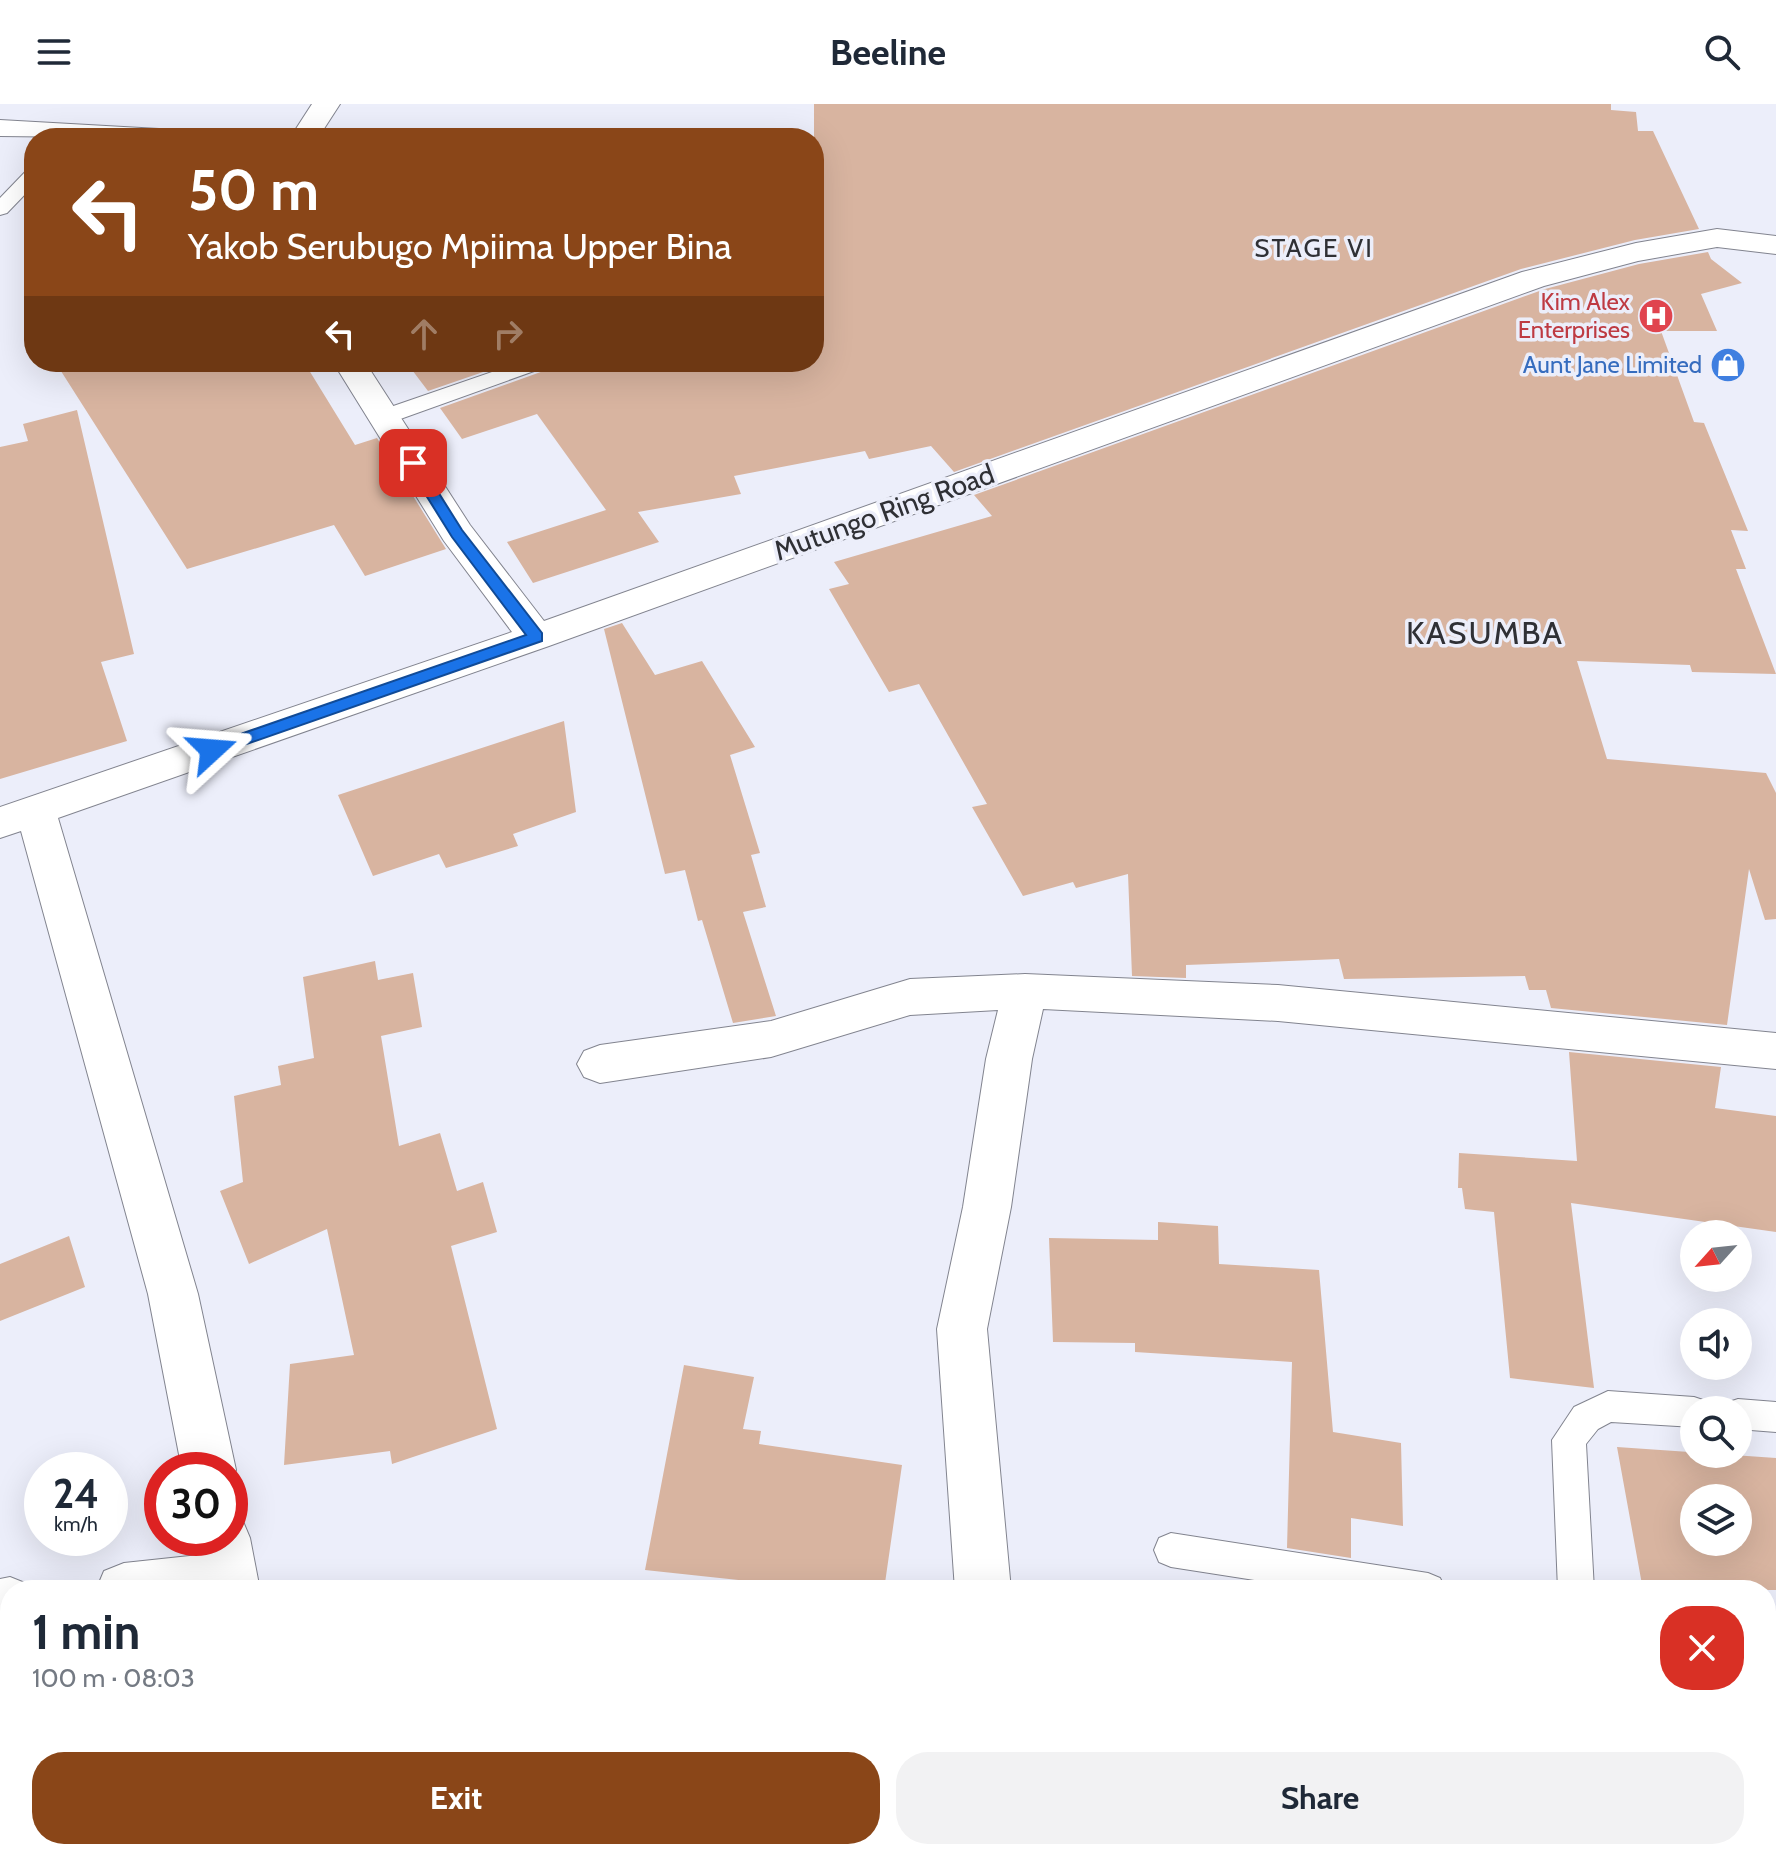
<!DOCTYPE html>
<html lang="en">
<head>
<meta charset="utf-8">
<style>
  body { margin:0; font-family:Cabin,sans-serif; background:#f2f2f3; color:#1f2937; height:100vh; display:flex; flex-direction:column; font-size:30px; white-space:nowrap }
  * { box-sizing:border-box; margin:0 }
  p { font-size:26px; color:#747a83 }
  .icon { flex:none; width:44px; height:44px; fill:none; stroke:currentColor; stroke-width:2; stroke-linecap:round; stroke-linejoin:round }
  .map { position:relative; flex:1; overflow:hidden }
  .drawer { position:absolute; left:0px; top:1476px; width:1776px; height:280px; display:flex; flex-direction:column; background:#fff; border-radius:32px 32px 0 0; box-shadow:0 8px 32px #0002 }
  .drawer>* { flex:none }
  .top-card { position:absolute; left:24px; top:24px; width:800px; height:244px; border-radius:32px; box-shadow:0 8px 32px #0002; background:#8a4618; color:#fff; overflow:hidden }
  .needle { width:52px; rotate:243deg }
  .controls { position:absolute; left:1680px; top:1116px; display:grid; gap:16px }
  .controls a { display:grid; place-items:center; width:72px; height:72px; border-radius:50%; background:#fff; box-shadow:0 8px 32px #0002; font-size:40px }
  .speed { position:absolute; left:24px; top:1348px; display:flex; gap:16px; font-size:40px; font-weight:700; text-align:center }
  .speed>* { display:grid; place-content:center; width:104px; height:104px; border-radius:50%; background:#fff; box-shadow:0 8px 32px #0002; line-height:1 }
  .speed small { font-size:20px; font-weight:400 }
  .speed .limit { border:12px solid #d22; background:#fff; color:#111 }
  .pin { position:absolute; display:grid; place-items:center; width:68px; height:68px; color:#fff; margin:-34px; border-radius:16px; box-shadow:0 4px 12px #0006 }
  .me { position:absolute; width:88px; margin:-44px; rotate:71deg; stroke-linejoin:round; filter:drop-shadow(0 0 6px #0008) }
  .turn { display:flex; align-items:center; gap:28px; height:168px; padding:0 32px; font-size:36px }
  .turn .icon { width:104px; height:104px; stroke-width:2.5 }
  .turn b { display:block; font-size:56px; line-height:68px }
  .lanes { display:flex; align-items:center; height:76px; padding:0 32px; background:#0003; justify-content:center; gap:40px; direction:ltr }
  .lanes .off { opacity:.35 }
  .round { display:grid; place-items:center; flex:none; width:84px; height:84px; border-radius:32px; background:#f2f2f3 }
  .head { display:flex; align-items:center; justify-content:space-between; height:136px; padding:0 32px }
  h1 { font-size:48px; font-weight:700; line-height:60px }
  .action { display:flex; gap:16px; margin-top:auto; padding:16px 32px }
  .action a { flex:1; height:92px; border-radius:32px; background:#8a4618; color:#fff; font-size:32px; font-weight:700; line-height:92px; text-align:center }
  .action a+a { background:#f2f2f3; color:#1f2937 }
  header { display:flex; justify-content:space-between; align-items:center; height:104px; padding:0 32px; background:#fff; font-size:36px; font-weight:700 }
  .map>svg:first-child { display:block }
  .building { fill:#d8b4a0; fill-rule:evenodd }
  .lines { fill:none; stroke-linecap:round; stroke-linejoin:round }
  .lane-casing { stroke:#82848f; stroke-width:2 }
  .street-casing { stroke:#82848f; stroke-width:2 }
  .lane { fill:#fff; fill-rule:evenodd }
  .street { fill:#fff; fill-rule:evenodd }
  .route { fill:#1a73e8; stroke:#114b97; stroke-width:2 }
  .labels { text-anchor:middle; stroke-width:7; stroke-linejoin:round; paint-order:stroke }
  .far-health-label { font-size:24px; fill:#be3a42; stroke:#eceefa; text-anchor:end }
  .far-shop-label { font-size:24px; fill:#366cbe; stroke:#eceefa; text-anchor:end }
  .far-quarter-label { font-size:26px; letter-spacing:2px; fill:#2f3035; stroke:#eceefa }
  .street-label { font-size:28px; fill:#2f3035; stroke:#eceefa }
  .quarter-label { font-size:32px; letter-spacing:2px; fill:#2f3035; stroke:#eceefa }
</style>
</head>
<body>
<header><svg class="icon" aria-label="menu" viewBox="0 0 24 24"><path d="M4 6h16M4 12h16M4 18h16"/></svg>Beeline<svg class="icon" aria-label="search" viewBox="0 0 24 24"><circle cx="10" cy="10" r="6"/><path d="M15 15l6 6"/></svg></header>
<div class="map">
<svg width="1776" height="1756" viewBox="0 0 1776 1756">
  <rect width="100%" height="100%" fill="#eceefa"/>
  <path class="building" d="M 814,0 L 1611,0 L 1611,6 L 1636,8 L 1638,27 L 1653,27 L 1699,125 L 1635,136 L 1521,165 L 954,368 L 931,342 L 869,355 L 865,347 L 734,372 L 741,390 L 638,408 L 659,438 L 533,479 L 507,438 L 606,406 L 537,310 L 462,335 L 440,304 L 549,265 L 554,258 L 814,258 Z
    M 1708,148 L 1711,155 L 1742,179 L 1701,190 L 1717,227 L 1661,227 L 1694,318 L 1704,319 L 1748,427 L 1731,426 L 1746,465 L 1736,465 L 1776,570 L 1692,568 L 1690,561 L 1577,557 L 1607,655 L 1766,669 L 1776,689 L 1776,815 L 1765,816 L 1749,765 L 1727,921 L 1551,904 L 1546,886 L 1529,886 L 1525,872 L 1344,875 L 1339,855 L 1186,861 L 1186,874 L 1132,872 L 1128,770 L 1076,784 L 1073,778 L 1023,792 L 972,703 L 987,700 L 919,580 L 889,588 L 829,485 L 849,480 L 834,458 L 992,412 L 974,391 L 1545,185 L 1639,160 Z
    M 96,258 L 304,258 L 355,341 L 377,334 L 446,445 L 365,472 L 334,421 L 187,465 L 59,264 Z
    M 406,258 L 512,258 L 428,287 Z
    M 77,306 L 134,550 L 101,558 L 127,637 L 0,675 L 0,343 L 28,337 L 23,320 Z
    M 622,519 L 655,571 L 702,557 L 755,643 L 730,651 L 760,749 L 751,751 L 766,803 L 743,808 L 776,912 L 733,919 L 702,816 L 698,817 L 685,766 L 665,770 L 604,525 Z
    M 564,617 L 576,708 L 513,730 L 518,742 L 446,764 L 439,750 L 373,772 L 338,691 Z
    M 375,857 L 378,876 L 413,869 L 422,923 L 381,932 L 399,1042 L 440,1029 L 457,1087 L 483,1078 L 497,1128 L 451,1142 L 497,1325 L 392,1360 L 390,1347 L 284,1361 L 290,1260 L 354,1251 L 327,1125 L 249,1160 L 220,1087 L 243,1078 L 234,992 L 281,981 L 278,962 L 314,954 L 303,873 Z
    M 1569,948 L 1721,963 L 1715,1004 L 1776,1012 L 1776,1128 L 1571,1099 L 1594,1284 L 1510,1274 L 1494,1108 L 1465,1105 L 1462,1084 L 1458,1084 L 1459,1049 L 1577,1057 Z
    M 1158,1118 L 1218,1122 L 1219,1160 L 1319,1166 L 1333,1328 L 1401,1339 L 1403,1422 L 1351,1414 L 1351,1454 L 1287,1444 L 1292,1258 L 1135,1248 L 1135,1239 L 1053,1238 L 1049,1134 L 1158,1136 Z
    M 69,1132 L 85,1183 L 0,1217 L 0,1160 Z
    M 684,1261 L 754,1273 L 743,1325 L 761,1327 L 759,1340 L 902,1361 L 884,1486 L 756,1486 L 757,1478 L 645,1466 Z
    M 1617,1343 L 1776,1354 L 1776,1486 L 1643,1486 ZM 1694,1394 L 1738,1394 L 1738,1438 L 1694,1438 Z"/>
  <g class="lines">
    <defs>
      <path id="lane" d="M 34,64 L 34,81 L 7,109 L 0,111 L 0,94 L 27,66 Z
        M 521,258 L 551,258 L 548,262 L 392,318 L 376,318 L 373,313 L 376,308 Z
        M 1608,1287 L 1694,1293 L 1706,1297 L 1710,1306 L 1694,1306 L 1694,1323 L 1611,1318 L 1598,1325 L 1586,1340 L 1594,1486 L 1558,1486 L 1552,1336 L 1574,1303 Z
        M 1738,1295 L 1776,1298 L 1776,1328 L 1738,1325 L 1738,1306 L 1723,1306 L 1726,1299 Z
        M 1171,1429 L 1428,1469 L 1440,1474 L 1446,1486 L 1318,1486 L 1171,1463 L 1159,1458 L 1154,1446 L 1159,1434 Z
        M 1766,1699 L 1776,1699 L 1776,1737 L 1766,1737 Z
        M 1559,1746 L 1597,1746 L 1594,1756 L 1556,1756 Z"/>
      <path id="street" d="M 312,0 L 340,0 L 318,34 L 290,34 Z
        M 0,16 L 159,25 L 169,28 L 173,34 L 0,32 Z
        M 1717,125 L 1776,132 L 1776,150 L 1717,143 L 1638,157 L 1544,182 L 549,542 L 58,714 L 198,1190 L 236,1366 L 230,1379 L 230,1366 L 182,1366 L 148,1190 L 21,727 L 0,734 L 0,703 L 512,528 L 444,437 L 333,258 L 365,258 L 470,421 L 544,517 L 1522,168 L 1636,139 Z
        M 1025,870 L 1278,881 L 1776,929 L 1776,965 L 1278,917 L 1043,905 L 1032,955 L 1011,1103 L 987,1225 L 1011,1486 L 955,1486 L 937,1225 L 963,1103 L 986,955 L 998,906 L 910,911 L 771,953 L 600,979 L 584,973 L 577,960 L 584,947 L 600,941 L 771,917 L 910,875 Z
        M 230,1410 L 242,1415 L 250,1434 L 260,1486 L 96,1486 L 104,1467 L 124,1459 L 199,1451 L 196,1434 L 230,1434 Z
        M 10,1473 L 30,1481 L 31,1486 L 10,1486 L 10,1529 L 0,1531 L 0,1475 Z
        M 188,1746 L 248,1746 L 246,1756 L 186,1756 Z"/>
    </defs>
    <use href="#lane" class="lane-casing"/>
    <use href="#street" class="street-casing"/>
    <use href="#lane" class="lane"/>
    <use href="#street" class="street"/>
  </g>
  <path class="route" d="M 413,355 L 418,356 L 462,426 L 542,529 L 542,537 L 218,650 L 206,650 L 204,646 L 206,642 L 526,531 L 452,433 L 406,359 Z"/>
  <defs>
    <symbol id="hospital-disc" viewBox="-11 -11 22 22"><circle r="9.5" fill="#e0444e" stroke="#eceefa"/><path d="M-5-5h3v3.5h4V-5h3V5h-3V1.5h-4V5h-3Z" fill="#fff"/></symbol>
    <symbol id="shop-disc" viewBox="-11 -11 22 22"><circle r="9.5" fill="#3f7fe0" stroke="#eceefa"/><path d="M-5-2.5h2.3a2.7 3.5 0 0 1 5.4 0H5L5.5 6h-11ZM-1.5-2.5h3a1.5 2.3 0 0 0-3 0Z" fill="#fff"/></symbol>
  </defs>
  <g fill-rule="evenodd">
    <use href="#hospital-disc" x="1636" y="192" width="40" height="40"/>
    <use href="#shop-disc" x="1708" y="241" width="40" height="40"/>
  </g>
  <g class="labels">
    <g class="far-health-label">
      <text x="1630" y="206">Kim Alex<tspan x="1630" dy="28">Enterprises</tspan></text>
    </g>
    <g class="far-shop-label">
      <text x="1702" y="269">Aunt Jane Limited</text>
    </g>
    <g class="far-quarter-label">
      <text x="1314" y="153">STAGE VI</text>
    </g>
    <g class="street-label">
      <text transform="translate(884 408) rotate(-20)" y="10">Mutungo Ring Road</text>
    </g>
    <g class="quarter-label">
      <text x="1485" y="540">KASUMBA</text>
    </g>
  </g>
</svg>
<div class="controls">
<a><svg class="needle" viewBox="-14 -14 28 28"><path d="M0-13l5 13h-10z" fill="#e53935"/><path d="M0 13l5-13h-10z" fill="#747a83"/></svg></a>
<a><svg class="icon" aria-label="sound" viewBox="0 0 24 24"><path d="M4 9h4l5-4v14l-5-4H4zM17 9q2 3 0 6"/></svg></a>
<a><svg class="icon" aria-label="search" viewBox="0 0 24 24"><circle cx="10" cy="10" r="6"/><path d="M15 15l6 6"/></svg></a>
<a><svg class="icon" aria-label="layers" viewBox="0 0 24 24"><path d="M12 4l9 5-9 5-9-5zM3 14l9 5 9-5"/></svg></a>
</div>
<div class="speed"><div>24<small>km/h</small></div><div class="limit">30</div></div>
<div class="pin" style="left:413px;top:359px;background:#d93025"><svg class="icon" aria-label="arrive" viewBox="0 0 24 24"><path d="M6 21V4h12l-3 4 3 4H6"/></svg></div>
<svg class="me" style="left:212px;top:646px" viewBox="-20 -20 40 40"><path d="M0-17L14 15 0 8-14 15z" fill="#1a73e8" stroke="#fff" stroke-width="4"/></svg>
<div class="top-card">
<div class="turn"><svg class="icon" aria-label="left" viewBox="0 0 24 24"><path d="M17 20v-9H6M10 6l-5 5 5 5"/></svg><div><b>50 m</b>Yakob Serubugo Mpiima Upper Bina</div></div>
<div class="lanes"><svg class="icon" aria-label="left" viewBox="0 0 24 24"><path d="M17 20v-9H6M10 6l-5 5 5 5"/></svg><svg class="icon off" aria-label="ahead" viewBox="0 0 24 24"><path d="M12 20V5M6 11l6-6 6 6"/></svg><svg class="icon off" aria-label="right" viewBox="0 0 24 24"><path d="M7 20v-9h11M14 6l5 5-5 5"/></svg></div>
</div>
<section class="drawer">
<div class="head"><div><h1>1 min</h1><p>100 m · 08:03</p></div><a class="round" style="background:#d93025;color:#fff"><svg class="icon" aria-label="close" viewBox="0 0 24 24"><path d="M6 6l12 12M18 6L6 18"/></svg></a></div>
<div class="action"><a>Exit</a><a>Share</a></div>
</section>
</div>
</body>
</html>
